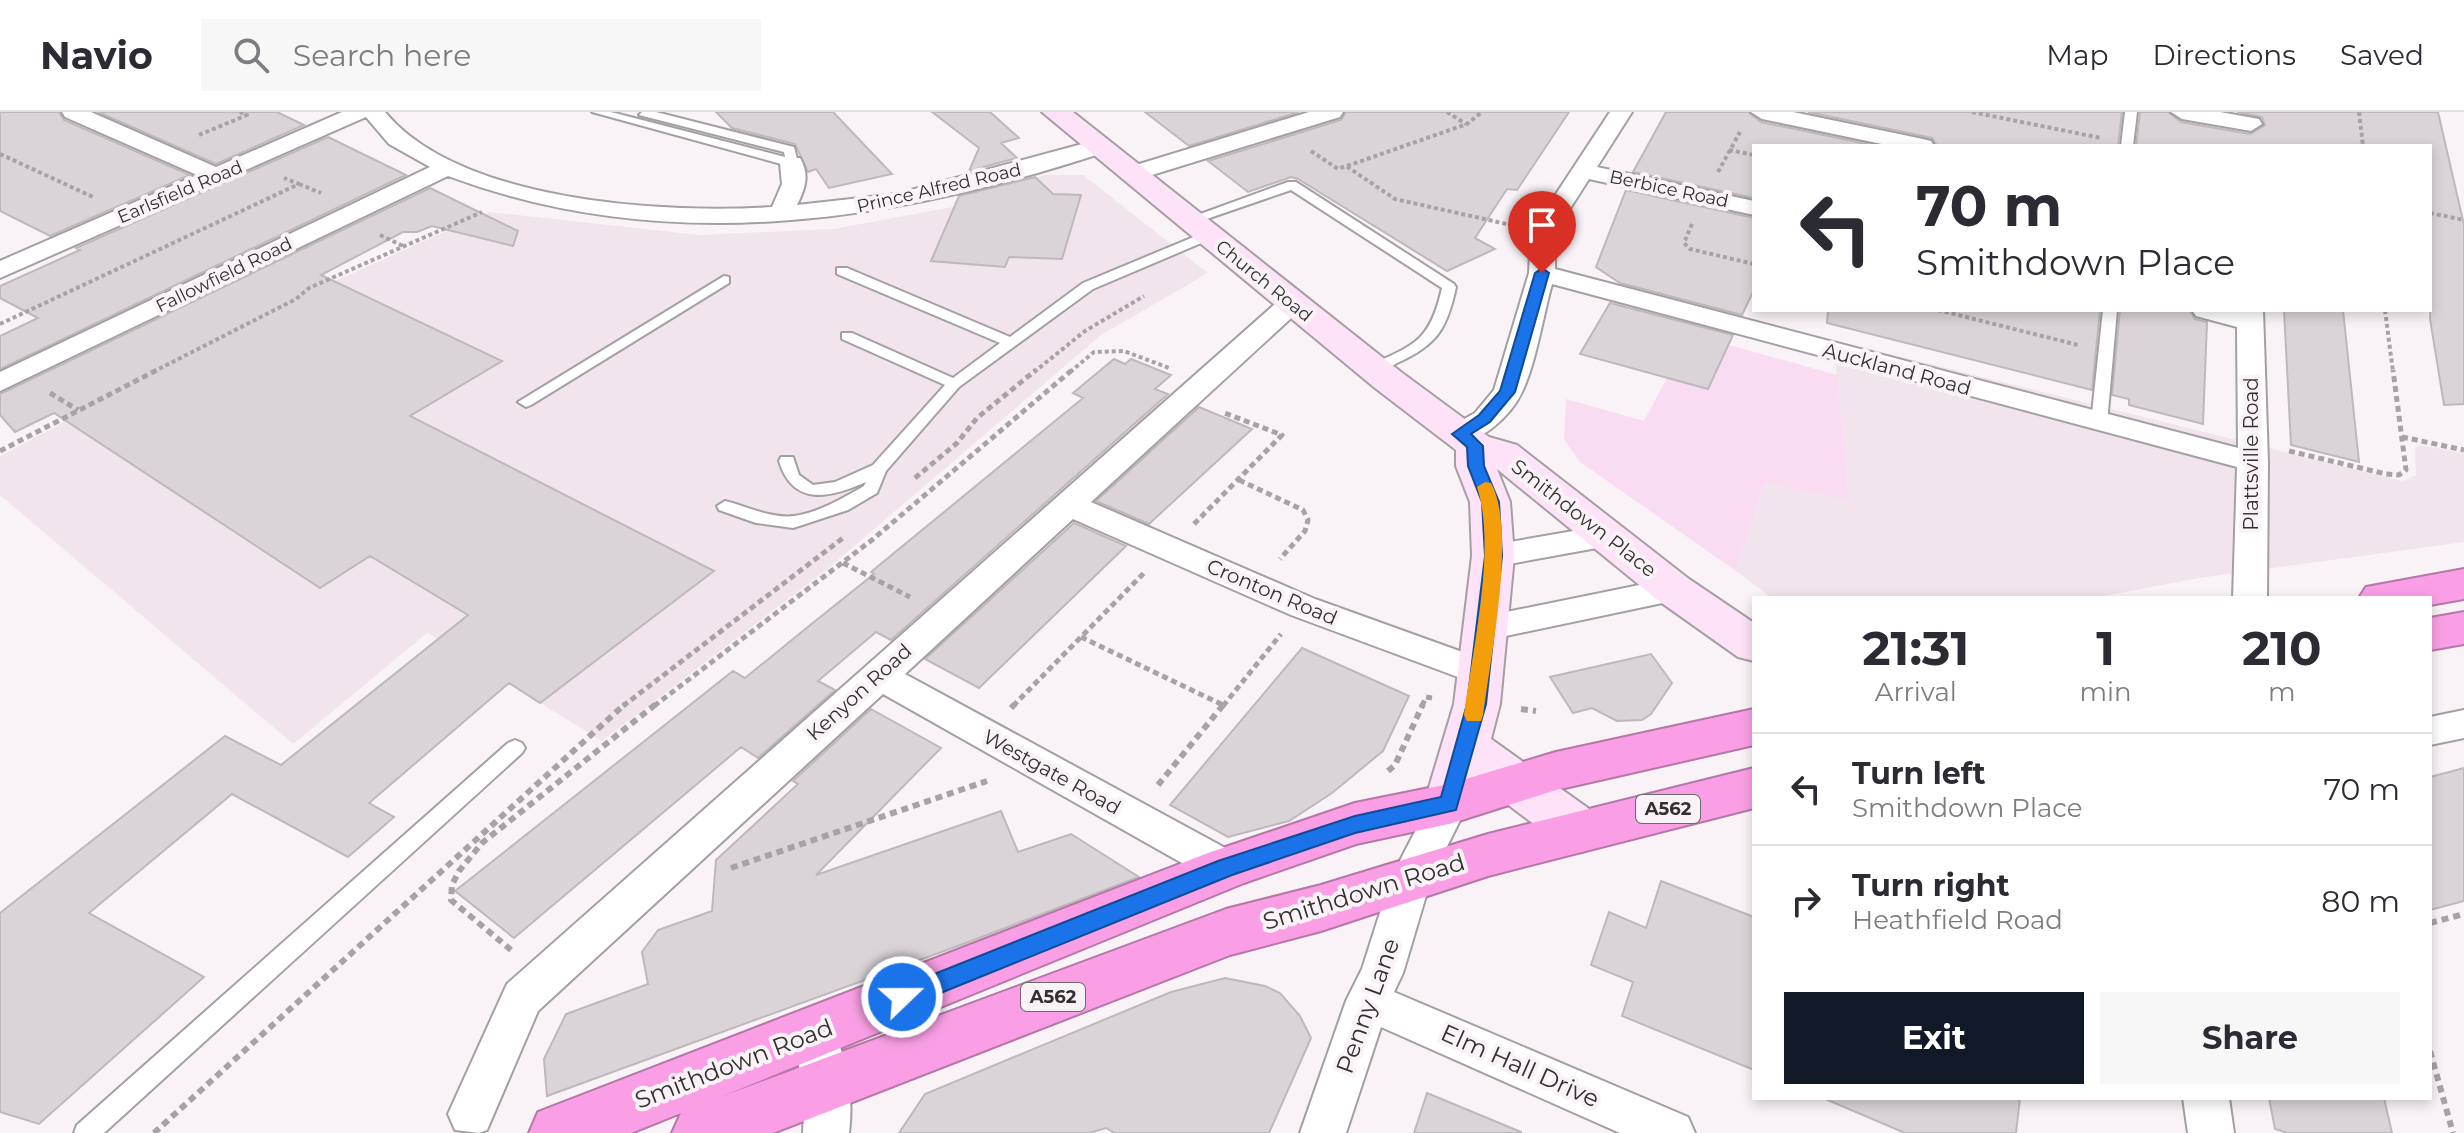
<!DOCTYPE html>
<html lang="en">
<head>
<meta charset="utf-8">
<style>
  body { margin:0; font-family:Montserrat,sans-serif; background:#f7f7f7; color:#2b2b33; height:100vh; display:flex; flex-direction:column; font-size:30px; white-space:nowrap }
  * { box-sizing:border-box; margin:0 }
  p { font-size:26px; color:#7c7c81 }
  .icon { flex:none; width:44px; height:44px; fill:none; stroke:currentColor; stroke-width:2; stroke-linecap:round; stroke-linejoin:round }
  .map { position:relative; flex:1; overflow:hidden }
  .sheet { position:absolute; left:1752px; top:484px; width:680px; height:504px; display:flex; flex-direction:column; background:#fff; border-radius:0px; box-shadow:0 4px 12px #0003 }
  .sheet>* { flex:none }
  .top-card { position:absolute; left:1752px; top:32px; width:680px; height:168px; border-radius:0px; box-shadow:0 4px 12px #0003; background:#fff; color:#2b2b33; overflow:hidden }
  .pin { position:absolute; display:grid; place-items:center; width:68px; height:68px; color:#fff; margin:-82px -34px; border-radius:50% 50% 50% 0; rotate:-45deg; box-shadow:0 0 8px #0007 }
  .pin .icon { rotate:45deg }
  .me { position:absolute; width:88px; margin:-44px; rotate:68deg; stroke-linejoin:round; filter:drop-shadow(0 0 6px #0008) }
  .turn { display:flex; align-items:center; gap:28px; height:168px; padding:0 32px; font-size:36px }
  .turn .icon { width:104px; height:104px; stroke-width:2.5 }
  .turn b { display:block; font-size:56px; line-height:68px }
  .eta { display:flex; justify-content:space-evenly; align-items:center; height:136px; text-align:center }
  .eta b { font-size:48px; font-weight:700; line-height:56px }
  .button { display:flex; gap:16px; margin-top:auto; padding:16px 32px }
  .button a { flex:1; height:92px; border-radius:0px; background:#111827; color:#fff; font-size:32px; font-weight:700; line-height:92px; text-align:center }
  .button a+a { background:#f7f7f7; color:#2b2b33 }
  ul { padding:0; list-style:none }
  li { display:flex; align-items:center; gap:24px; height:112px; padding:0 32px; border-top:2px solid #e1e1e2 }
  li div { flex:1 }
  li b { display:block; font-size:30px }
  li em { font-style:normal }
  header { display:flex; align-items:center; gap:48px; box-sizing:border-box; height:112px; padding:0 40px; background:#fff; border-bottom:2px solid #e1e1e2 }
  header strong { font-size:38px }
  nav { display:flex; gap:44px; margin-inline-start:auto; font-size:28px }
  .search { width:560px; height:72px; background:#f7f7f7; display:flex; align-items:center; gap:20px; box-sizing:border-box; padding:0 28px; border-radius:0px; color:#7c7c81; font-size:30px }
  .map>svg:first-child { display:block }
  .built { fill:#f1e4ed }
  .green { fill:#f9dcf1 }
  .building { fill:#dad4d8; stroke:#beb8bc; stroke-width:2 }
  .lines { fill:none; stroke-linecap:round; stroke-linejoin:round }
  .lane-casing { stroke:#a49fa3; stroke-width:4 }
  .street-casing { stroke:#a49fa3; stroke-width:4 }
  .secondary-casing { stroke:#a49fa3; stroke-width:4 }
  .highway-casing { stroke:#b478a6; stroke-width:4 }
  .path-far2 { stroke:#a7a3a5; stroke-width:4; stroke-dasharray:4 3; stroke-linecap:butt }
  .path-far1 { stroke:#a7a3a5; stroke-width:5; stroke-dasharray:6 4; stroke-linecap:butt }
  .path { stroke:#a7a3a5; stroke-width:6; stroke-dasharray:7 5; stroke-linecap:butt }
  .lane { fill:#fff; fill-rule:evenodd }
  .street { fill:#fff; fill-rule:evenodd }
  .secondary { fill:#fee2f7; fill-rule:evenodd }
  .highway { fill:#fa9fe5; fill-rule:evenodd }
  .route { fill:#1a73e8; stroke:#114b97; stroke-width:2 }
  .slow { fill:#f59e0b }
  .labels { text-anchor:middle; stroke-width:8; stroke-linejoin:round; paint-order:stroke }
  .far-street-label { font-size:18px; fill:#323031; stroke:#f9f3f7 }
  .shield { fill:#f9f3f7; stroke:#6e6a6c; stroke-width:2 }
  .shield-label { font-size:18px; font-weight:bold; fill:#323031 }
  .street-label { font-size:20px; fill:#323031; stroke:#f9f3f7 }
  .near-street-label { font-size:24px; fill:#323031; stroke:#f9f3f7 }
</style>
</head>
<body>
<header>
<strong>Navio</strong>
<div class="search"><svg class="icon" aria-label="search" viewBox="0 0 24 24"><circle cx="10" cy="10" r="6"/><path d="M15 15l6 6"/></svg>Search here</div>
<nav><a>Map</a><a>Directions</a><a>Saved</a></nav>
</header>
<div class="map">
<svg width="2464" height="1021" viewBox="0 0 2464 1021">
  <rect width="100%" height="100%" fill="#f9f3f7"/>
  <path class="built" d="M 1044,63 L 1083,63 L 1208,161 L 1101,223 L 825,459 L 602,629 L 427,521 L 293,632 L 0,383 L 0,344 L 315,178 L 489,100 L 699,123 L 833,117 L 953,95 Z
    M 1833,228 L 2402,369 L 2416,363 L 2415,336 L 2420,333 L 2464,341 L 2464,430 L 2199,466 L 2093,486 L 1772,486 L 1736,459 L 1765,371 L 1849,387 Z"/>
  <path class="green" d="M 1729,233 L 1837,263 L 1849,388 L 1765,371 L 1736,459 L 1580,350 L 1564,327 L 1566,287 L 1644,309 L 1667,266 L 1708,277 Z"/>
  <path class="building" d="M 0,0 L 59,0 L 64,8 L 190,63 L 50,124 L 0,99 Z
    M 98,0 L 277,0 L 304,13 L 216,52 Z
    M 716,0 L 833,0 L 892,62 L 829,76 L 816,57 L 808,60 L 795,32 L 732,16 Z
    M 932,0 L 990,0 L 1019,26 L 1001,31 L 1017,46 L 969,59 L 979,36 Z
    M 1145,0 L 1299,0 L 1189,34 Z
    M 1346,0 L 1569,0 L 1517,78 L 1507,77 L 1475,126 L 1495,137 L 1447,159 L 1298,67 L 1291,65 L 1248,80 L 1208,49 L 1341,8 Z
    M 1666,0 L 1748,0 L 1761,10 L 1876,34 L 1754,34 L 1754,86 L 1633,60 Z
    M 1808,0 L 2122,0 L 2118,34 L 1937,34 L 1932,26 Z
    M 2140,0 L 2168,0 L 2181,10 L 2250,22 L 2265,13 L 2262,5 L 2237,0 L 2438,0 L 2464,113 L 2464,292 L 2444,293 L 2430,207 L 2430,34 L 2136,34 Z
    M 328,25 L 406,63 L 0,257 L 0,224 L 38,206 L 0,186 L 0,174 L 80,138 L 76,136 Z
    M 1035,65 L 1053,82 L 1081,83 L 1062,147 L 1009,145 L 1005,155 L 931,149 L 959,84 Z
    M 430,76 L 518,119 L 513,134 L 432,114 L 417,120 L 403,120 L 321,163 L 502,249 L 410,304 L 714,459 L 540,591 L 509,571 L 369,691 L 394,705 L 348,745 L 232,682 L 89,801 L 204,865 L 39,1012 L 0,1000 L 0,801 L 225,624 L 281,653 L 468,503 L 370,444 L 320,476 L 54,301 L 15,320 L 0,303 L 0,282 Z
    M 1626,78 L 1754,106 L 1754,178 L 1742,203 L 1620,171 L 1596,155 Z
    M 1610,191 L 1733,223 L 1708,277 L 1580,242 Z
    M 1828,198 L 2100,198 L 2092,278 L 1827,211 Z
    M 2120,198 L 2189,198 L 2195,207 L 2207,210 L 2203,312 L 2129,293 L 2129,287 L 2112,283 Z
    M 2284,198 L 2343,198 L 2359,350 L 2291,333 Z
    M 1114,247 L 1125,252 L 1131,247 L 1171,263 L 1155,277 L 1168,282 L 891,528 L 876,520 L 818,569 L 835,578 L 758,646 L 741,635 L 514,826 L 455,779 L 733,559 L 745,566 L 809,514 L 874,462 L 871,460 L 1083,286 L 1073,281 Z
    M 1199,295 L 1252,317 L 1149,412 L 1096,389 Z
    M 1074,411 L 1126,434 L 979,576 L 925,547 Z
    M 1302,536 L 1409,584 L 1383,639 L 1332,681 L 1289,709 L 1228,725 L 1170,693 Z
    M 1651,542 L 1672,571 L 1651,602 L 1642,608 L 1617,609 L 1592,596 L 1573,601 L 1550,565 Z
    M 871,597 L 941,636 L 816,763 L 1001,699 L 1018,740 L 1071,722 L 1139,765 L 966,831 L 547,984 L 544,947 L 566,902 L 648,872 L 642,840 L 658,818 L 712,799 L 716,748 L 798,672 L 793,669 Z
    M 2464,656 L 2464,789 L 2430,798 L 2430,665 Z
    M 1661,769 L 1754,805 L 1754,958 L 1622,904 L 1633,870 L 1591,853 L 1609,800 L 1646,816 Z
    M 1225,866 L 1265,874 L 1280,881 L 1300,904 L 1311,926 L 1269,1021 L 1115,1021 L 1106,1016 L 1089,1021 L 899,1021 L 925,982 L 1171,880 Z
    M 1427,981 L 1521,1020 L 1521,1021 L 1414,1021 Z
    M 1823,986 L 2020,986 L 2016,1021 L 1905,1021 Z
    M 2269,986 L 2384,986 L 2392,1021 L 2288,1021 L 2275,1017 Z"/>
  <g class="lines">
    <defs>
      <path id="lane" d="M 592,0 L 611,0 L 785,45 L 784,40 L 639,3 L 642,0 L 656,0 L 794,35 L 798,51 L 792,55 Z
        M 2125,0 L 2137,0 L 2133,34 L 2121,34 Z
        M 1288,70 L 1296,70 L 1454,172 L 1456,175 C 1447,217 1437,233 1397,251 C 1388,256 1379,262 1368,260 L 1368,254 C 1414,233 1430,230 1442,176 L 1291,78 L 1195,111 L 1184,108 Z
        M 1208,119 L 1215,123 L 1213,126 L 1093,177 L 959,275 L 886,359 L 877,381 L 848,398 L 793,416 L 756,411 L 719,398 L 717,394 L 725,389 C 746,394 771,407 794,404 C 818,401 843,386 864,374 L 866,370 C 830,386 793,395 779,349 L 781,345 L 793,345 L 799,363 L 813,373 L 835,370 L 873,353 L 945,273 L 842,227 L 842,221 L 852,221 L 953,266 L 1000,231 L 837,162 L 837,156 L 847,156 L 1010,225 L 1083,171 Z
        M 724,164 L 729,165 L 729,171 L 531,293 L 526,295 L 518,290 Z
        M 2103,198 L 2117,198 L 2107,311 L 2099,316 L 2091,311 Z
        M 515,628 L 522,631 L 525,636 L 522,641 L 104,1021 L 74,1021 L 77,1013 L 508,631 Z"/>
      <path id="street" d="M 62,0 L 91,0 L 216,55 L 342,0 L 385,0 C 459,90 663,102 772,95 L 782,72 L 780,51 L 784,46 L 800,46 C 810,63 805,77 797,93 L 896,82 L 1097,28 L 1105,30 L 1108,35 L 1105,40 C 891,111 665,145 448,64 L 0,279 L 0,260 L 430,55 L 389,32 L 366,5 L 0,166 L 0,149 L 197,63 L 65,5 Z
        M 1309,0 L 1343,0 L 1340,5 L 1139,67 L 1123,67 L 1119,62 L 1123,57 Z
        M 1610,0 L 1632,0 L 1597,55 L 1754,89 L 1754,103 L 1589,67 L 1555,120 L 1555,157 L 2238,336 L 2237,215 L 2196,204 L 2192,198 L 2263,198 L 2268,350 L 2267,486 L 2233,486 L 2237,355 L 1552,172 C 1543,204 1536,251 1522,280 C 1511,304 1477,336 1450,329 L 1445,322 L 1450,315 L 1475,301 L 1494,278 L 1529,161 L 1531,120 Z
        M 1751,0 L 1793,0 L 1923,27 L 1931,29 L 1934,34 L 1891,34 L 1762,7 Z
        M 2171,0 L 2220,0 L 2259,7 L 2262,12 L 2251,19 L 2182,7 Z
        M 1292,183 L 1301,185 L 1305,191 L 1301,197 L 1091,390 L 1315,487 L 1490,550 L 1496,559 L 1490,568 L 1478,572 L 1466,568 L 1291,503 L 1073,407 L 905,562 L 1240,744 L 1246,756 L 1240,768 L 1226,773 L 1212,768 L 883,582 L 538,899 L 487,1018 L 479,1021 L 455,1018 L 448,1002 L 507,872 L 1283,185 Z
        M 1608,413 L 1619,416 L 1624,424 L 1619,432 L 1493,455 L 1482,452 L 1477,444 L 1482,436 L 1493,433 Z
        M 1674,466 L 1686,470 L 1691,478 L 1686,486 L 1487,528 L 1475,525 L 1470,516 L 1475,507 L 1487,504 Z
        M 2464,598 L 2464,626 L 2430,633 L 2430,605 Z
        M 1449,676 L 1463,681 L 1468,692 L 1431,767 L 1403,861 L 1394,880 L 1688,1005 L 1695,1021 L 1620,1021 L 1381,915 L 1346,1021 L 1300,1021 L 1346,889 L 1362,857 L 1391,766 L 1435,681 Z
        M 814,901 L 829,907 C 846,943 854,982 849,1021 L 803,1021 L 805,983 L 792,921 L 799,907 Z
        M 2183,986 L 2229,986 L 2234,1021 L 2188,1021 Z"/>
      <path id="secondary" d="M 1042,0 L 1073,0 L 1401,260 L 1489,325 L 1517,333 L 1689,467 L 1754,511 L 1754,549 L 1738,545 L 1659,489 L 1497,357 L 1510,390 L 1514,444 L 1500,592 L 1491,627 L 1599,704 L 1606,719 L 1599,734 L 1581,740 L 1563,734 L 1479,671 L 1467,706 L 1449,712 L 1431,706 L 1424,692 L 1454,592 L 1472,444 L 1470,390 L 1456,354 L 1456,338 L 1375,276 Z"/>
      <path id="highway" d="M 2464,457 L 2464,487 L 2430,493 L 2430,486 L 2359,486 L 2366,475 Z
        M 2464,500 L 2464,532 L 2430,538 L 2430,506 Z
        M 1754,597 L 1754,633 L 1556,678 L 1449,712 L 1356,732 L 1244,771 L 723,984 L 1226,797 L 1321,773 L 1488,722 L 1754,656 L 1754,696 L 1488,764 L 1321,819 L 1230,843 L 773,1021 L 672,1021 L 681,1001 L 631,1021 L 529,1021 L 538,1000 L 1208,741 L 1355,691 L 1449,672 L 1556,640 Z"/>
    </defs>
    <use href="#lane" class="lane-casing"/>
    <use href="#street" class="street-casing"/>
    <use href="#secondary" class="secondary-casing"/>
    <use href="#highway" class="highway-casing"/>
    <path class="path-far2" d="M 1447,0 L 1466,12
      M 1972,0 L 2101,26
      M 2359,0 L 2363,34
      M 199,23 L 247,3 L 240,0
      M 1729,38 L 1754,43
      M 1311,39 L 1338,57 L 1346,54 L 1395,87 L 1511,113
      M 0,42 L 93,85
      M 1347,54 L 1467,12 L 1482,0
      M 1718,60 L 1740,20
      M 299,72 L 321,81
      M 2430,101 L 2464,108
      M 1692,112 L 1684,131 L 1690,137 L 1754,152
      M 380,123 L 403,134
      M 1938,198 L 2078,233
      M 2385,198 L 2393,260
      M 0,212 L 299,72 L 284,66
      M 153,260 L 296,187 L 309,176 L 482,100
      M 1034,260 L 1085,219 L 1144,184
      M 1070,260 L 1094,240 L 1124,239 L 1169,256"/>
    <path class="path-far1" d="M 50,281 L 78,298
      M 2402,325 L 2464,338
      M 0,339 L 157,258
      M 2289,339 L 2386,362 L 2399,363 L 2406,358 L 2393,258
      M 915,366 L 957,331 L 977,306 L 1036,258
      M 1239,368 L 1303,398 L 1308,408 L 1305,419 L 1280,447
      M 1194,412 L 1282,323 L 1222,300
      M 843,451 L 910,485
      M 1081,525 L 1223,593
      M 623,594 L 843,426
      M 654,594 L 872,428 L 1072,258
      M 1013,594 L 1144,461
      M 1223,594 L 1281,522
      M 1422,594 L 1426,585 L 1432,586"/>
    <path class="path" d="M 1011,596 L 1015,592
      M 1521,597 L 1536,599
      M 1388,659 L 1395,653 L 1423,592
      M 1158,673 L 1224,592
      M 731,756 L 987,669
      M 2430,811 L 2464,802
      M 511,838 L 451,788 L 452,773 L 459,759 L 482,731 L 656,592
      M 2430,939 L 2453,1021
      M 154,1021 L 625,592"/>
    <use href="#lane" class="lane"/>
    <use href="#street" class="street"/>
    <use href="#secondary" class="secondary"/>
    <use href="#highway" class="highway"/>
  </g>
  <path class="route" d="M 1542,156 L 1549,161 L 1515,280 L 1490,310 L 1471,322 L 1483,334 L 1484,354 L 1499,390 L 1502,444 L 1486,592 L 1456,698 L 1355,721 L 1232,763 L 911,893 L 902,896 L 894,893 L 891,885 L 894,878 L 1218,749 L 1355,704 L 1441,685 L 1467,592 L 1485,444 L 1482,390 L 1468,354 L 1467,335 L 1452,322 L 1479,303 L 1500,279 L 1535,161 Z"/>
  <path class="slow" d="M 1485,370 L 1491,371 C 1517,418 1490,548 1483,603 L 1481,609 L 1467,609 L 1464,603 C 1472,539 1497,436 1477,375 Z"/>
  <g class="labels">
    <g class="far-street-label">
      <text transform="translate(939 76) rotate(-13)" y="6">Prince Alfred Road</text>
      <text transform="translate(1669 77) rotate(12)" y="6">Berbice Road</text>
      <text transform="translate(180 80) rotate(-23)" y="6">Earlsfield Road</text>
      <text transform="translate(224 163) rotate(-26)" y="6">Fallowfield Road</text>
      <text transform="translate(1264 169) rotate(39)" y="6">Church Road</text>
    </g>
    <g class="shield">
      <rect x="1636" y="683" width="64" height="28" rx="6"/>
      <rect x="1021" y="871" width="64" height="28" rx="6"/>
    </g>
    <g class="shield-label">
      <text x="1668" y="703">A562</text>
      <text x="1053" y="891">A562</text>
    </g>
    <g class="street-label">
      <text transform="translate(1897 257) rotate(15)" y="7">Auckland Road</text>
      <text transform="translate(2251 342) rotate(-90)" y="7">Plattsville Road</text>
      <text transform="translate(1584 406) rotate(38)" y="7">Smithdown Place</text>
      <text transform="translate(1272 480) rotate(23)" y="7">Cronton Road</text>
      <text transform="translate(859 580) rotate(-42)" y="7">Kenyon Road</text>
      <text transform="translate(1052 660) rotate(29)" y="7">Westgate Road</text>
    </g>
    <g class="near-street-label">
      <text transform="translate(1364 780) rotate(-17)" y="8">Smithdown Road</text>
      <text transform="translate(1368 894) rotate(-70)" y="8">Penny Lane</text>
      <text transform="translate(734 952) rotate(-21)" y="8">Smithdown Road</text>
      <text transform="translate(1520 954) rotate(24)" y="8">Elm Hall Drive</text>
    </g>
  </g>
</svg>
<div class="pin" style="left:1542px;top:161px;background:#d93025"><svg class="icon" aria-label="arrive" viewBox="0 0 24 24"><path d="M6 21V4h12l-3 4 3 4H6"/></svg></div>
<svg class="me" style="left:902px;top:885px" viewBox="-20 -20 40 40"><circle r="17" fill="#1a73e8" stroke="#fff" stroke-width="3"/><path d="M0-11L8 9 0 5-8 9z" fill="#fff"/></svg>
<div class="top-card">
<div class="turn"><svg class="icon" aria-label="left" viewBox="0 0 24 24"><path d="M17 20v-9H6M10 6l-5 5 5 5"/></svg><div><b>70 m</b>Smithdown Place</div></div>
</div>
<section class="sheet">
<div class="eta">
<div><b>21:31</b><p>Arrival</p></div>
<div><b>1</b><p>min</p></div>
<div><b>210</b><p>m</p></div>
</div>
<ul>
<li><svg class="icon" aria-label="left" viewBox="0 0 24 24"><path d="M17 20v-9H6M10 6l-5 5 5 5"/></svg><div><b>Turn left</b><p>Smithdown Place</p></div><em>70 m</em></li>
<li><svg class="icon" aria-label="right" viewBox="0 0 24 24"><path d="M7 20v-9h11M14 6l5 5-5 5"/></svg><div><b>Turn right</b><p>Heathfield Road</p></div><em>80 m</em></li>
</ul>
<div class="button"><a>Exit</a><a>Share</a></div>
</section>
</div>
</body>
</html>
